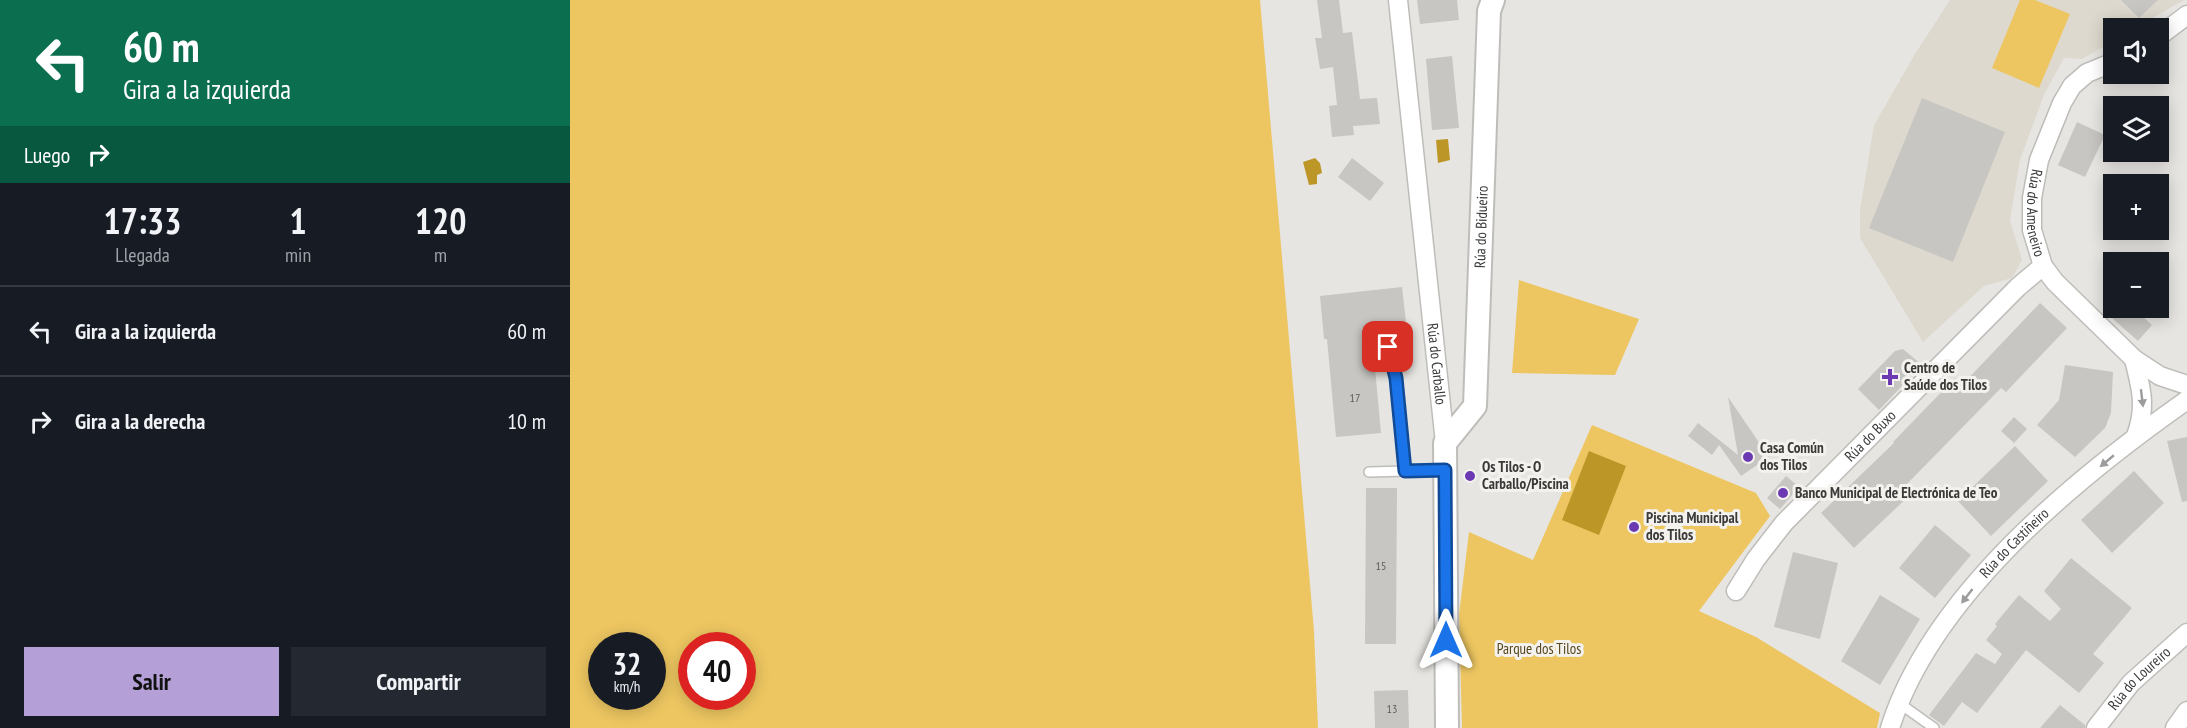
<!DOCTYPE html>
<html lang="es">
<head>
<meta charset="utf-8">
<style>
  body { margin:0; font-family:"PT Sans Narrow",sans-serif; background:#242831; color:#f1f3f6; height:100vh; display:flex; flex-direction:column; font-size:22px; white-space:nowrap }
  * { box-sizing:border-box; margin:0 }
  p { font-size:20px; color:#9ea1a6 }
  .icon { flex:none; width:33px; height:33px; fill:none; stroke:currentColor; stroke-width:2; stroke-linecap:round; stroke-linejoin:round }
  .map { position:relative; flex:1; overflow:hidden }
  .sheet { display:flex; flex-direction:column; background:#171b24; width:570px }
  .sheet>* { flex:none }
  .hud { background:#0b6e4f; color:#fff; overflow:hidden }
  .controls { position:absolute; left:1533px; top:18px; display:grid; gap:12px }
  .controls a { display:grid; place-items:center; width:66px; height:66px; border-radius:0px; background:#171b24; box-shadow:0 3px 15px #0003; font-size:30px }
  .speed { position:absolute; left:18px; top:632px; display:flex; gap:12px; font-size:30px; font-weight:700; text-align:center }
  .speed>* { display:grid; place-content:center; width:78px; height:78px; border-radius:50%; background:#171b24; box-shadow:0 3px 15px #0003; line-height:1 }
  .speed small { font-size:15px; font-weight:400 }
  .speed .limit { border:9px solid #d22; background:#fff; color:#111 }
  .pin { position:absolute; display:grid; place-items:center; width:51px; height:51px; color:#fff; margin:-26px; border-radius:12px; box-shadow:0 3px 9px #0006 }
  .me { position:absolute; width:66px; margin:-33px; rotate:0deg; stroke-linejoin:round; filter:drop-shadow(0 0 4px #0008) }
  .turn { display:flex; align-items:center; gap:21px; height:126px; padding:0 24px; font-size:27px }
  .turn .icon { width:78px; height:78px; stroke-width:2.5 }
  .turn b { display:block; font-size:42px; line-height:51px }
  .then { display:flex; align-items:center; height:57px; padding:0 24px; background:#0003; gap:12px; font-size:22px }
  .eta { display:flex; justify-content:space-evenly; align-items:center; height:102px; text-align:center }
  .eta b { font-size:36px; font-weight:700; line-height:42px }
  .cta { display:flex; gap:12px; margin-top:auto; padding:12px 24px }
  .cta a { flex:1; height:69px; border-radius:0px; background:#b59fd7; color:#111; font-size:24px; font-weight:700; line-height:69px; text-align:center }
  .cta a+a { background:#242831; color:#f1f3f6 }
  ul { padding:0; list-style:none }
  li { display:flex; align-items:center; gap:18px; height:90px; padding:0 24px; border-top:2px solid #363941 }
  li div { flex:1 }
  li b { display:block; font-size:22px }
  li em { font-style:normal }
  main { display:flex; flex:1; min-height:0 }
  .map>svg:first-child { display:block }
  .built { fill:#ded9ce }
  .green { fill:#edc661; fill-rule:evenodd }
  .water { fill:#bd9628 }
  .building { fill:#c8c6c2 }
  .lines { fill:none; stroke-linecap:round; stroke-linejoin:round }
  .service-casing { stroke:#bfbdb9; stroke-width:12 }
  .minor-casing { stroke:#bfbdb9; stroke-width:21 }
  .tertiary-casing { stroke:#bfbdb9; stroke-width:26 }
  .service { stroke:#fff; stroke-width:9 }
  .minor { stroke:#fff; stroke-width:18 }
  .tertiary { stroke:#fff; stroke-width:22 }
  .oneway { fill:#9d9c9c }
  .route-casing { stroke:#114b97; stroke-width:15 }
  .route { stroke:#1a73e8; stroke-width:10 }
  .poi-dot { fill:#6b39b1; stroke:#f4f2ee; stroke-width:2 }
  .labels { text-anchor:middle; stroke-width:6; stroke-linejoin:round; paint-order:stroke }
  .number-label { font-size:12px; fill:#5e5d5b }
  .street-label { font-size:15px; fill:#3b3a39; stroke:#f4f2ee }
  .poi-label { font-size:15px; font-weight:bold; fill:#3b3a39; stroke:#f4f2ee; text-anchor:start }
  .park-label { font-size:15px; fill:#57461c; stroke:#f4f2ee }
</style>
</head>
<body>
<main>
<section class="sheet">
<div class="hud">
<div class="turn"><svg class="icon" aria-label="left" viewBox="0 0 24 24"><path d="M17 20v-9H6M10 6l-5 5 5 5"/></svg><div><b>60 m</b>Gira a la izquierda</div></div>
<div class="then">Luego<svg class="icon" aria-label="right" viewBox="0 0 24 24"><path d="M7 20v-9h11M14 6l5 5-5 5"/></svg></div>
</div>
<div class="eta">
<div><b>17:33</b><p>Llegada</p></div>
<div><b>1</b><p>min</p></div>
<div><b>120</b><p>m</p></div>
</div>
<ul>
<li><svg class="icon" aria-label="left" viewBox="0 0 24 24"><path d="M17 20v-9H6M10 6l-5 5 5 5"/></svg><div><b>Gira a la izquierda</b></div><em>60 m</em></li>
<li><svg class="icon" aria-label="right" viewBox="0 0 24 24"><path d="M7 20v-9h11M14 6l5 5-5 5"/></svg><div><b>Gira a la derecha</b></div><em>10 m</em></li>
</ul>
<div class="cta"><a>Salir</a><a>Compartir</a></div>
</section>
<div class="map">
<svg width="1617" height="728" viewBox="0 0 1617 728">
  <rect width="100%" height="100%" fill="#e6e5e1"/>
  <path class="built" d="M 1380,0 L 1614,0 L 1565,28 L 1544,28 L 1543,41 L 1512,59 L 1494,58 L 1474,95 L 1450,160 L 1440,220 L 1452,260 L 1442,278 L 1414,286 L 1353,342 L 1290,238 L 1290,210 L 1304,125 L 1345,54 Z"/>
  <path class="green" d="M 0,0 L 690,0 L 744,631 L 748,728 L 0,728 ZM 32,645 L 82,645 L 82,696 L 32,696 ZM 122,645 L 172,645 L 172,696 L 122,696 Z
    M 1450,0 L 1465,0 L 1500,14 L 1469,88 L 1422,68 Z
    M 949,280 L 1069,319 L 1045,375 L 942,373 Z
    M 1022,425 L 1186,493 L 1200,516 L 1129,611 L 1186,637 L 1310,713 L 1307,728 L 892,728 L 889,615 L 899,532 L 963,560 Z"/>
  <path class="water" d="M 878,139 L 880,160 L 868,163 L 866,140 Z
    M 745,158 L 750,163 L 752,173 L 747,175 L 747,184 L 739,185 L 733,162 Z
    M 1019,451 L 1056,466 L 1029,535 L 992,520 Z"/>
  <path class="building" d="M 747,0 L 769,0 L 773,33 L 782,32 L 790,99 L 807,98 L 810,124 L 783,126 L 784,135 L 762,137 L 759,106 L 767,105 L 763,67 L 750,69 L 745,38 L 752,38 Z
    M 847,0 L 887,0 L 889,20 L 850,24 Z
    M 1551,0 L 1588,0 L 1569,18 Z
    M 882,56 L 889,128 L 862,130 L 856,59 Z
    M 1352,98 L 1435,132 L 1383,262 L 1299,228 Z
    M 1507,122 L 1535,135 L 1515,177 L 1488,165 Z
    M 782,158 L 814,183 L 800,201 L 768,177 Z
    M 832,287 L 837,331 L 802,335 L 811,433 L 766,437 L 757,339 L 754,339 L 750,296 Z
    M 1470,303 L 1497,328 L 1436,392 L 1431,388 L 1335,486 L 1342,493 L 1284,548 L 1251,513 L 1324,443 L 1323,442 L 1385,378 L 1392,385 Z
    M 1551,308 L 1563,308 L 1582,325 L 1568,341 L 1542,318 Z
    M 1333,349 L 1352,365 L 1309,410 L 1288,389 L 1325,351 Z
    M 1495,365 L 1543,372 L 1541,413 L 1535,428 L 1505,457 L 1467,425 L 1489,400 Z
    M 1158,397 L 1199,457 L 1171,476 L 1149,445 L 1142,455 L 1118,436 L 1128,423 L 1168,455 Z
    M 1444,417 L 1457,429 L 1444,443 L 1431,431 Z
    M 1617,437 L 1617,501 L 1612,502 L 1597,441 Z
    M 1445,446 L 1478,481 L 1421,536 L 1388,501 Z
    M 1564,471 L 1594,503 L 1542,553 L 1511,520 Z
    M 1216,476 L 1229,487 L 1210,509 L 1197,498 Z
    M 796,488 L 827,488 L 826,644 L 795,644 Z
    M 1365,525 L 1401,555 L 1365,598 L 1329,568 Z
    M 1223,552 L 1268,563 L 1250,639 L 1204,627 Z
    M 1501,558 L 1562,608 L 1523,654 L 1534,663 L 1509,693 L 1456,650 L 1407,713 L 1392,702 L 1374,726 L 1359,715 L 1406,653 L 1425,664 L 1432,654 L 1416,640 L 1427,626 L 1425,624 L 1449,595 L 1480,621 L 1491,609 L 1474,591 Z
    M 1310,595 L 1350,619 L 1310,685 L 1271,661 Z
    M 838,690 L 839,728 L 805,728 L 804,691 Z
    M 1490,705 L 1515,725 L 1515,728 L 1470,728 Z"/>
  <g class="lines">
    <defs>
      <path id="service" d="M 818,347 L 826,377 L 835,471
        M 799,472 L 875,470
        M 1329,703 L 1364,728"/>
      <g id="minor">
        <path id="s1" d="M 828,0 L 875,443"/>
        <path d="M 1588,37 L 1617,15"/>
        <path id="s2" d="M 1544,62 L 1517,73 L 1502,86 L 1492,103 L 1469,160 L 1462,198 L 1462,230 L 1473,266 L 1485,282 L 1564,359 L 1590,376 L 1617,385"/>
        <path d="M 1564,359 C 1571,389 1577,405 1566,436"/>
        <path id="s3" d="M 1166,591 L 1186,559 L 1214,523 L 1448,287 L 1473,266"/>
        <path id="s4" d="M 1320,728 C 1362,595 1506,478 1617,400"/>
        <path id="s5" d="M 1526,728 L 1561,683 L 1617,633"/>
        <path d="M 1605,728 L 1617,711"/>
      </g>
      <g id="tertiary">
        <path id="s6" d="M 877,728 L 875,443 L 905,406 L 919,11 L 923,0"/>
      </g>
    </defs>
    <use href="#service" class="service-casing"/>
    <use href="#minor" class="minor-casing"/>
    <use href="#tertiary" class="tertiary-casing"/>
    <use href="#service" class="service"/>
    <use href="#minor" class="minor"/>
    <use href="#tertiary" class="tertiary"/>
  </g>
  <defs><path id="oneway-solid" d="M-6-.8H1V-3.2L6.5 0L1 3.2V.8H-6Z" transform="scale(1.5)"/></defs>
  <g class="oneway">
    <use href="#oneway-solid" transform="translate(1572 398) rotate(83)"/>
    <use href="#oneway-solid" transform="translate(1537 461) rotate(140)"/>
    <use href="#oneway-solid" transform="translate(1397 596) rotate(128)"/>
  </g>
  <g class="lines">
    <defs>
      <path id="route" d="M 818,347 L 826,378 L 835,471 L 875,470 L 876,640"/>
    </defs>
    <use href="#route" class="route-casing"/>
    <use href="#route" class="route"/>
  </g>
  <g class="poi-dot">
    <path d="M1317 368h6v6h6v6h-6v6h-6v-6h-6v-6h6z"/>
    <circle cx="1178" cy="457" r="6"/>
    <circle cx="900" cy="476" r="6"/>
    <circle cx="1213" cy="493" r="6"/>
    <circle cx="1064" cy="527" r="6"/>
  </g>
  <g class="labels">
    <g class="number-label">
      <text x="785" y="402">17</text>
      <text x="811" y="570">15</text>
      <text x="822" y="713">13</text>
    </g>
    <g class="street-label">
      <text dy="5" stroke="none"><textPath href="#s2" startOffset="184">Rúa do Ameneiro</textPath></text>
      <text dy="5" stroke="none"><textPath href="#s6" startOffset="512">Rúa do Bidueiro</textPath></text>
      <text dy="5" stroke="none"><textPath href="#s1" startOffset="366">Rúa do Carballo</textPath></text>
      <text dy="5" stroke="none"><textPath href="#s3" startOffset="206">Rúa do Buxo</textPath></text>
      <text dy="5" stroke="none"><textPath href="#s4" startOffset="225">Rúa do Castiñeiro</textPath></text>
      <text dy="5" stroke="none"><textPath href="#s5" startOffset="66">Rúa do Loureiro</textPath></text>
    </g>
    <g class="poi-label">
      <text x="1334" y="373">Centro de<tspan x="1334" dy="17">Saúde dos Tilos</tspan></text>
      <text x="1190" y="453">Casa Común<tspan x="1190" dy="17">dos Tilos</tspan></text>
      <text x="912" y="472">Os Tilos - O<tspan x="912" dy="17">Carballo/Piscina</tspan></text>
      <text x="1225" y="498">Banco Municipal de Electrónica de Teo</text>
      <text x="1076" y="523">Piscina Municipal<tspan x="1076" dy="17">dos Tilos</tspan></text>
    </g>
    <g class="park-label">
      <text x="969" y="654">Parque dos Tilos</text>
    </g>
  </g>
</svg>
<div class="controls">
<a><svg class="icon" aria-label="sound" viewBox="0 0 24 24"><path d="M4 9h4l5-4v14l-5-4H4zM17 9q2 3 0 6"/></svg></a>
<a><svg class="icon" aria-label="layers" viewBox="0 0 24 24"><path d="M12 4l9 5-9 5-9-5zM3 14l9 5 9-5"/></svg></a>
<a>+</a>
<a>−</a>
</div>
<div class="speed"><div>32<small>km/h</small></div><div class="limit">40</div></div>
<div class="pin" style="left:818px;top:347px;background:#d93025"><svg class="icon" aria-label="arrive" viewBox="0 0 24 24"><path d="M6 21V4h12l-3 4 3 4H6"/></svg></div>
<svg class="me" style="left:876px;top:640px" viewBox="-20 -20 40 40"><path d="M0-17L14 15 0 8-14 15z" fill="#1a73e8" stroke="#fff" stroke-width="4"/></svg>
</div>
</main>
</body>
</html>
